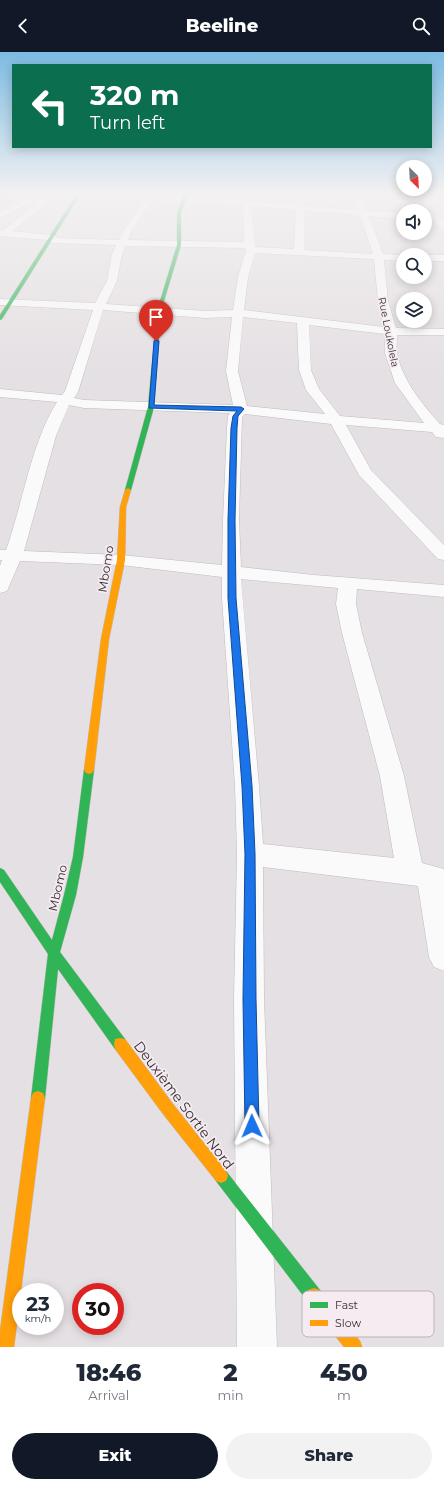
<!DOCTYPE html>
<html lang="en">
<head>
<meta charset="utf-8">
<style>
  body { margin:0; font-family:Montserrat,sans-serif; background:#f2f2f3; color:#1f2937; height:100vh; display:flex; flex-direction:column; font-size:15px; white-space:nowrap }
  * { box-sizing:border-box; margin:0 }
  p { font-size:13px; color:#747a83 }
  .icon { flex:none; width:22px; height:22px; fill:none; stroke:currentColor; stroke-width:2; stroke-linecap:round; stroke-linejoin:round }
  .map { position:relative; height:1295px; overflow:hidden }
  .panel { display:flex; flex-direction:column; background:#fff; flex:1 }
  .panel>* { flex:none }
  .banner { position:absolute; left:12px; top:12px; width:420px; height:84px; border-radius:0px; box-shadow:0 2px 10px #0003; background:#0b6e4f; color:#fff; overflow:hidden }
  .needle { width:26px; rotate:156deg }
  .tools { position:absolute; left:396px; top:108px; display:grid; gap:8px }
  .tools a { display:grid; place-items:center; width:36px; height:36px; border-radius:50%; background:#fff; box-shadow:0 2px 10px #0003; font-size:20px }
  .speed { position:absolute; left:12px; top:1231px; display:flex; gap:8px; font-size:20px; font-weight:700; text-align:center }
  .speed>* { display:grid; place-content:center; width:52px; height:52px; border-radius:50%; background:#fff; box-shadow:0 2px 10px #0003; line-height:1 }
  .speed small { font-size:10px; font-weight:400 }
  .speed .limit { border:6px solid #d22; background:#fff; color:#111 }
  .pin { position:absolute; display:grid; place-items:center; width:34px; height:34px; color:#fff; margin:-41px -17px; border-radius:50% 50% 50% 0; rotate:-45deg; box-shadow:0 0 4px #0007 }
  .pin .icon { rotate:45deg }
  .me { position:absolute; width:44px; margin:-22px; rotate:359deg; stroke-linejoin:round; filter:drop-shadow(0 0 3px #0008) }
  .turn { display:flex; align-items:center; gap:14px; height:84px; padding:0 12px; font-size:18px }
  .turn .icon { width:52px; height:52px; stroke-width:2.5 }
  .turn b { display:block; font-size:28px; line-height:34px }
  .eta { display:flex; justify-content:space-evenly; align-items:center; height:68px; text-align:center }
  .eta b { font-size:24px; font-weight:800; line-height:28px }
  .cta { display:flex; gap:8px; margin-top:auto; padding:8px 12px }
  .cta a { flex:1; height:46px; border-radius:24px; background:#111827; color:#fff; font-size:16px; font-weight:800; line-height:46px; text-align:center }
  .cta a+a { background:#f2f2f3; color:#1f2937 }
  header { display:flex; justify-content:space-between; align-items:center; height:52px; padding:0 12px; background:#111827; color:#fff; font-size:18px; font-weight:800 }
  .map>svg:first-child { display:block }
  .green { fill:#efcde0 }
  .lines { fill:none; stroke-linecap:round; stroke-linejoin:round }
  .street-casing { stroke:#bfbcbe; stroke-width:1 }
  .fast-casing { stroke:#bfbcbe; stroke-width:1 }
  .slow-casing { stroke:#bfbcbe; stroke-width:1 }
  .street { fill:#fbfafb; fill-rule:evenodd }
  .fast { fill:#30b455; fill-rule:evenodd }
  .slow { fill:#ff9f0a; fill-rule:evenodd }
  .route { fill:#1a73e8; stroke:#114b97 }
  .labels { text-anchor:middle; stroke-width:3.5; stroke-linejoin:round; paint-order:stroke }
  .far-street-label { font-size:10px; fill:#333032; stroke:#f5ebf0 }
  .street-label { font-size:12px; fill:#333032; stroke:#f5ebf0 }
  .near-street-label { font-size:14px; fill:#333032; stroke:#f5ebf0 }
  .key { fill:#f5ebf0; stroke:#bbb3b7; stroke-width:1 }
  .key-label { font-size:11px; fill:#333032 }
</style>
</head>
<body>
<header><svg class="icon" aria-label="back" viewBox="0 0 24 24"><path d="M15 5l-7 7 7 7"/></svg>Beeline<svg class="icon" aria-label="search" viewBox="0 0 24 24"><circle cx="10" cy="10" r="6"/><path d="M15 15l6 6"/></svg></header>
<div class="map">
<svg width="444" height="1295" viewBox="0 0 444 1295">
  <rect width="100%" height="100%" fill="#e5e0e3"/>
  <path class="green" d="M 0,140 L 19,140 L 4,147 L 12,147 L 15,151 L 9,153 L 0,152 Z"/>
  <g class="lines">
    <defs>
      <path id="street" d="M 46,140 L 54,140 L 40,157 L 12,179 L 53,183 L 57,186 L 119,188 L 125,176 L 145,149 L 75,145 L 75,141 L 78,141 L 243,148 L 244,140 L 252,140 L 251,149 L 295,153 L 293,140 L 301,140 L 304,154 L 358,158 L 352,140 L 360,140 L 367,159 L 403,161 L 403,167 L 369,164 L 383,202 L 403,203 L 403,209 L 384,208 L 388,249 L 396,276 L 444,277 L 444,283 L 397,283 C 397,289 396,295 397,301 C 402,328 423,353 440,372 L 444,373 L 444,386 L 436,385 L 432,380 L 346,373 L 371,418 L 444,493 L 444,508 L 438,507 L 359,423 L 331,372 L 245,362 L 242,365 L 239,468 L 241,515 L 314,523 L 444,533 L 444,545 L 357,537 L 356,552 L 362,581 L 404,724 L 422,811 L 444,817 L 444,919 L 434,915 L 429,905 L 418,834 L 263,815 L 264,947 L 277,1295 L 237,1295 L 234,947 L 237,802 L 235,734 L 222,546 L 222,525 L 121,513 L 20,509 L 7,539 L 0,541 L 0,514 L 2,508 L 0,508 L 0,498 L 6,498 C 23,451 31,391 57,350 L 0,345 L 0,337 L 62,343 L 65,339 L 93,258 L 0,253 L 0,247 L 95,251 L 107,229 L 112,202 L 116,193 L 51,191 L 47,188 L 0,184 L 0,178 L 3,179 L 34,153 ZM 153,149 L 243,153 L 244,190 L 128,188 L 133,176 ZM 251,154 L 296,158 L 294,197 L 255,195 ZM 304,159 L 360,163 L 373,202 L 304,198 ZM 125,194 L 245,196 L 246,198 L 238,225 L 233,258 L 206,259 L 106,252 L 117,229 L 122,202 ZM 255,201 L 374,207 L 378,249 L 384,275 L 244,258 L 248,225 ZM 103,258 L 206,266 L 232,265 L 226,319 L 233,353 L 84,348 L 74,346 L 78,340 ZM 243,265 L 297,271 L 299,318 L 306,338 L 325,362 L 247,354 L 238,319 ZM 309,273 L 385,282 L 385,301 L 395,331 L 424,371 L 340,364 L 319,337 L 311,318 ZM 69,353 L 84,356 L 230,361 L 228,364 L 227,376 L 223,468 L 222,513 L 121,503 L 24,499 L 56,384 ZM 241,527 L 338,536 L 336,552 L 342,581 L 380,724 L 394,806 L 263,792 L 259,734 Z
        M 425,142 L 428,142 L 432,144 L 430,158 L 444,170 L 444,177 L 441,176 L 425,162 L 425,159 L 422,159 Z
        M 29,146 L 32,146 L 36,148 L 0,166 L 0,160 Z
        M 425,203 L 444,203 L 444,209 L 425,209 Z"/>
      <path id="fast" d="M 78,140 L 82,140 L 2,267 L 0,268 L 0,263 Z
        M 185,140 L 189,140 L 181,161 L 181,193 L 161,259 L 154,355 L 131,438 L 128,440 L 125,438 L 148,355 L 157,259 L 177,193 L 177,161 Z
        M 89,714 L 92,715 L 94,718 L 83,805 L 76,843 L 60,900 L 125,987 L 126,992 L 125,997 L 120,998 L 115,997 L 58,917 L 45,1046 L 43,1051 L 38,1053 L 33,1051 L 31,1046 L 48,902 L 0,830 L 0,816 L 4,818 L 52,888 L 64,843 L 73,805 L 84,718 L 86,715 Z
        M 221,1117 L 226,1119 L 320,1238 L 322,1244 L 320,1250 L 314,1252 L 308,1250 L 216,1129 L 214,1124 L 216,1119 Z"/>
      <path id="slow" d="M 128,436 L 131,438 L 126,455 L 125,508 L 109,587 L 94,718 L 92,721 L 89,722 L 86,721 L 84,718 L 101,587 L 117,508 L 120,455 L 125,438 Z
        M 120,986 L 125,987 L 173,1052 L 226,1119 L 228,1124 L 226,1129 L 221,1131 L 216,1129 L 163,1062 L 115,997 L 114,992 L 115,987 Z
        M 38,1039 L 43,1041 L 45,1046 L 14,1295 L 0,1295 L 0,1279 L 31,1046 L 33,1041 Z
        M 314,1236 L 320,1238 L 360,1289 L 362,1295 L 344,1295 L 308,1250 L 306,1244 L 308,1238 Z"/>
    </defs>
    <use href="#street" class="street-casing"/>
    <use href="#fast" class="fast-casing"/>
    <use href="#slow" class="slow-casing"/>
    <use href="#street" class="street"/>
    <use href="#fast" class="fast"/>
    <use href="#slow" class="slow"/>
  </g>
  <linearGradient id="sky" x2="0" y2="1"><stop stop-color="#7dbce2"/><stop offset="0.44" stop-color="#f3f1f2"/><stop offset="1" stop-color="#f3f1f2" stop-opacity="0"/></linearGradient>
  <rect width="444" height="321" fill="url(#sky)"/>
  <path class="route" d="M 156,288 L 159,289 L 154,353 L 241,355 L 244,357 L 238,364 L 237,376 L 235,468 L 236,546 L 252,734 L 255,802 L 256,947 L 259,1074 L 257,1079 L 252,1081 L 247,1079 L 245,1074 L 243,947 L 245,802 L 242,734 L 228,546 L 228,468 L 231,376 L 233,364 L 237,359 L 149,356 L 154,289 Z"/>
  <g class="labels">
    <g class="far-street-label">
      <text transform="translate(389 280) rotate(79)" y="4">Rue Loukolela</text>
    </g>
    <g class="street-label">
      <text transform="translate(106 517) rotate(-81)" y="4">Mbomo</text>
      <text transform="translate(58 836) rotate(-77)" y="4">Mbomo</text>
    </g>
    <g class="near-street-label">
      <text transform="translate(184 1053) rotate(53)" y="5">Deuxième Sortie Nord</text>
    </g>
  </g>
  <rect x="302" y="1239" width="132" height="46" rx="6" class="key"/>
  <rect x="310" y="1250" width="18" height="6" fill="#30b455"/>
  <rect x="310" y="1268" width="18" height="6" fill="#ff9f0a"/>
  <g class="key-label">
    <text x="335" y="1257">Fast</text>
    <text x="335" y="1275">Slow</text>
  </g>
</svg>
<div class="tools">
<a><svg class="needle" viewBox="-14 -14 28 28"><path d="M0-13l5 13h-10z" fill="#e53935"/><path d="M0 13l5-13h-10z" fill="#747a83"/></svg></a>
<a><svg class="icon" aria-label="sound" viewBox="0 0 24 24"><path d="M4 9h4l5-4v14l-5-4H4zM17 9q2 3 0 6"/></svg></a>
<a><svg class="icon" aria-label="search" viewBox="0 0 24 24"><circle cx="10" cy="10" r="6"/><path d="M15 15l6 6"/></svg></a>
<a><svg class="icon" aria-label="layers" viewBox="0 0 24 24"><path d="M12 4l9 5-9 5-9-5zM3 14l9 5 9-5"/></svg></a>
</div>
<div class="speed"><div>23<small>km/h</small></div><div class="limit">30</div></div>
<div class="pin" style="left:156px;top:289px;background:#d93025"><svg class="icon" aria-label="arrive" viewBox="0 0 24 24"><path d="M6 21V4h12l-3 4 3 4H6"/></svg></div>
<svg class="me" style="left:252px;top:1074px" viewBox="-20 -20 40 40"><path d="M0-17L14 15 0 8-14 15z" fill="#1a73e8" stroke="#fff" stroke-width="4"/></svg>
<div class="banner">
<div class="turn"><svg class="icon" aria-label="left" viewBox="0 0 24 24"><path d="M17 20v-9H6M10 6l-5 5 5 5"/></svg><div><b>320 m</b>Turn left</div></div>
</div>
</div>
<section class="panel">
<div class="eta">
<div><b>18:46</b><p>Arrival</p></div>
<div><b>2</b><p>min</p></div>
<div><b>450</b><p>m</p></div>
</div>
<div class="cta"><a>Exit</a><a>Share</a></div>
</section>
</body>
</html>
